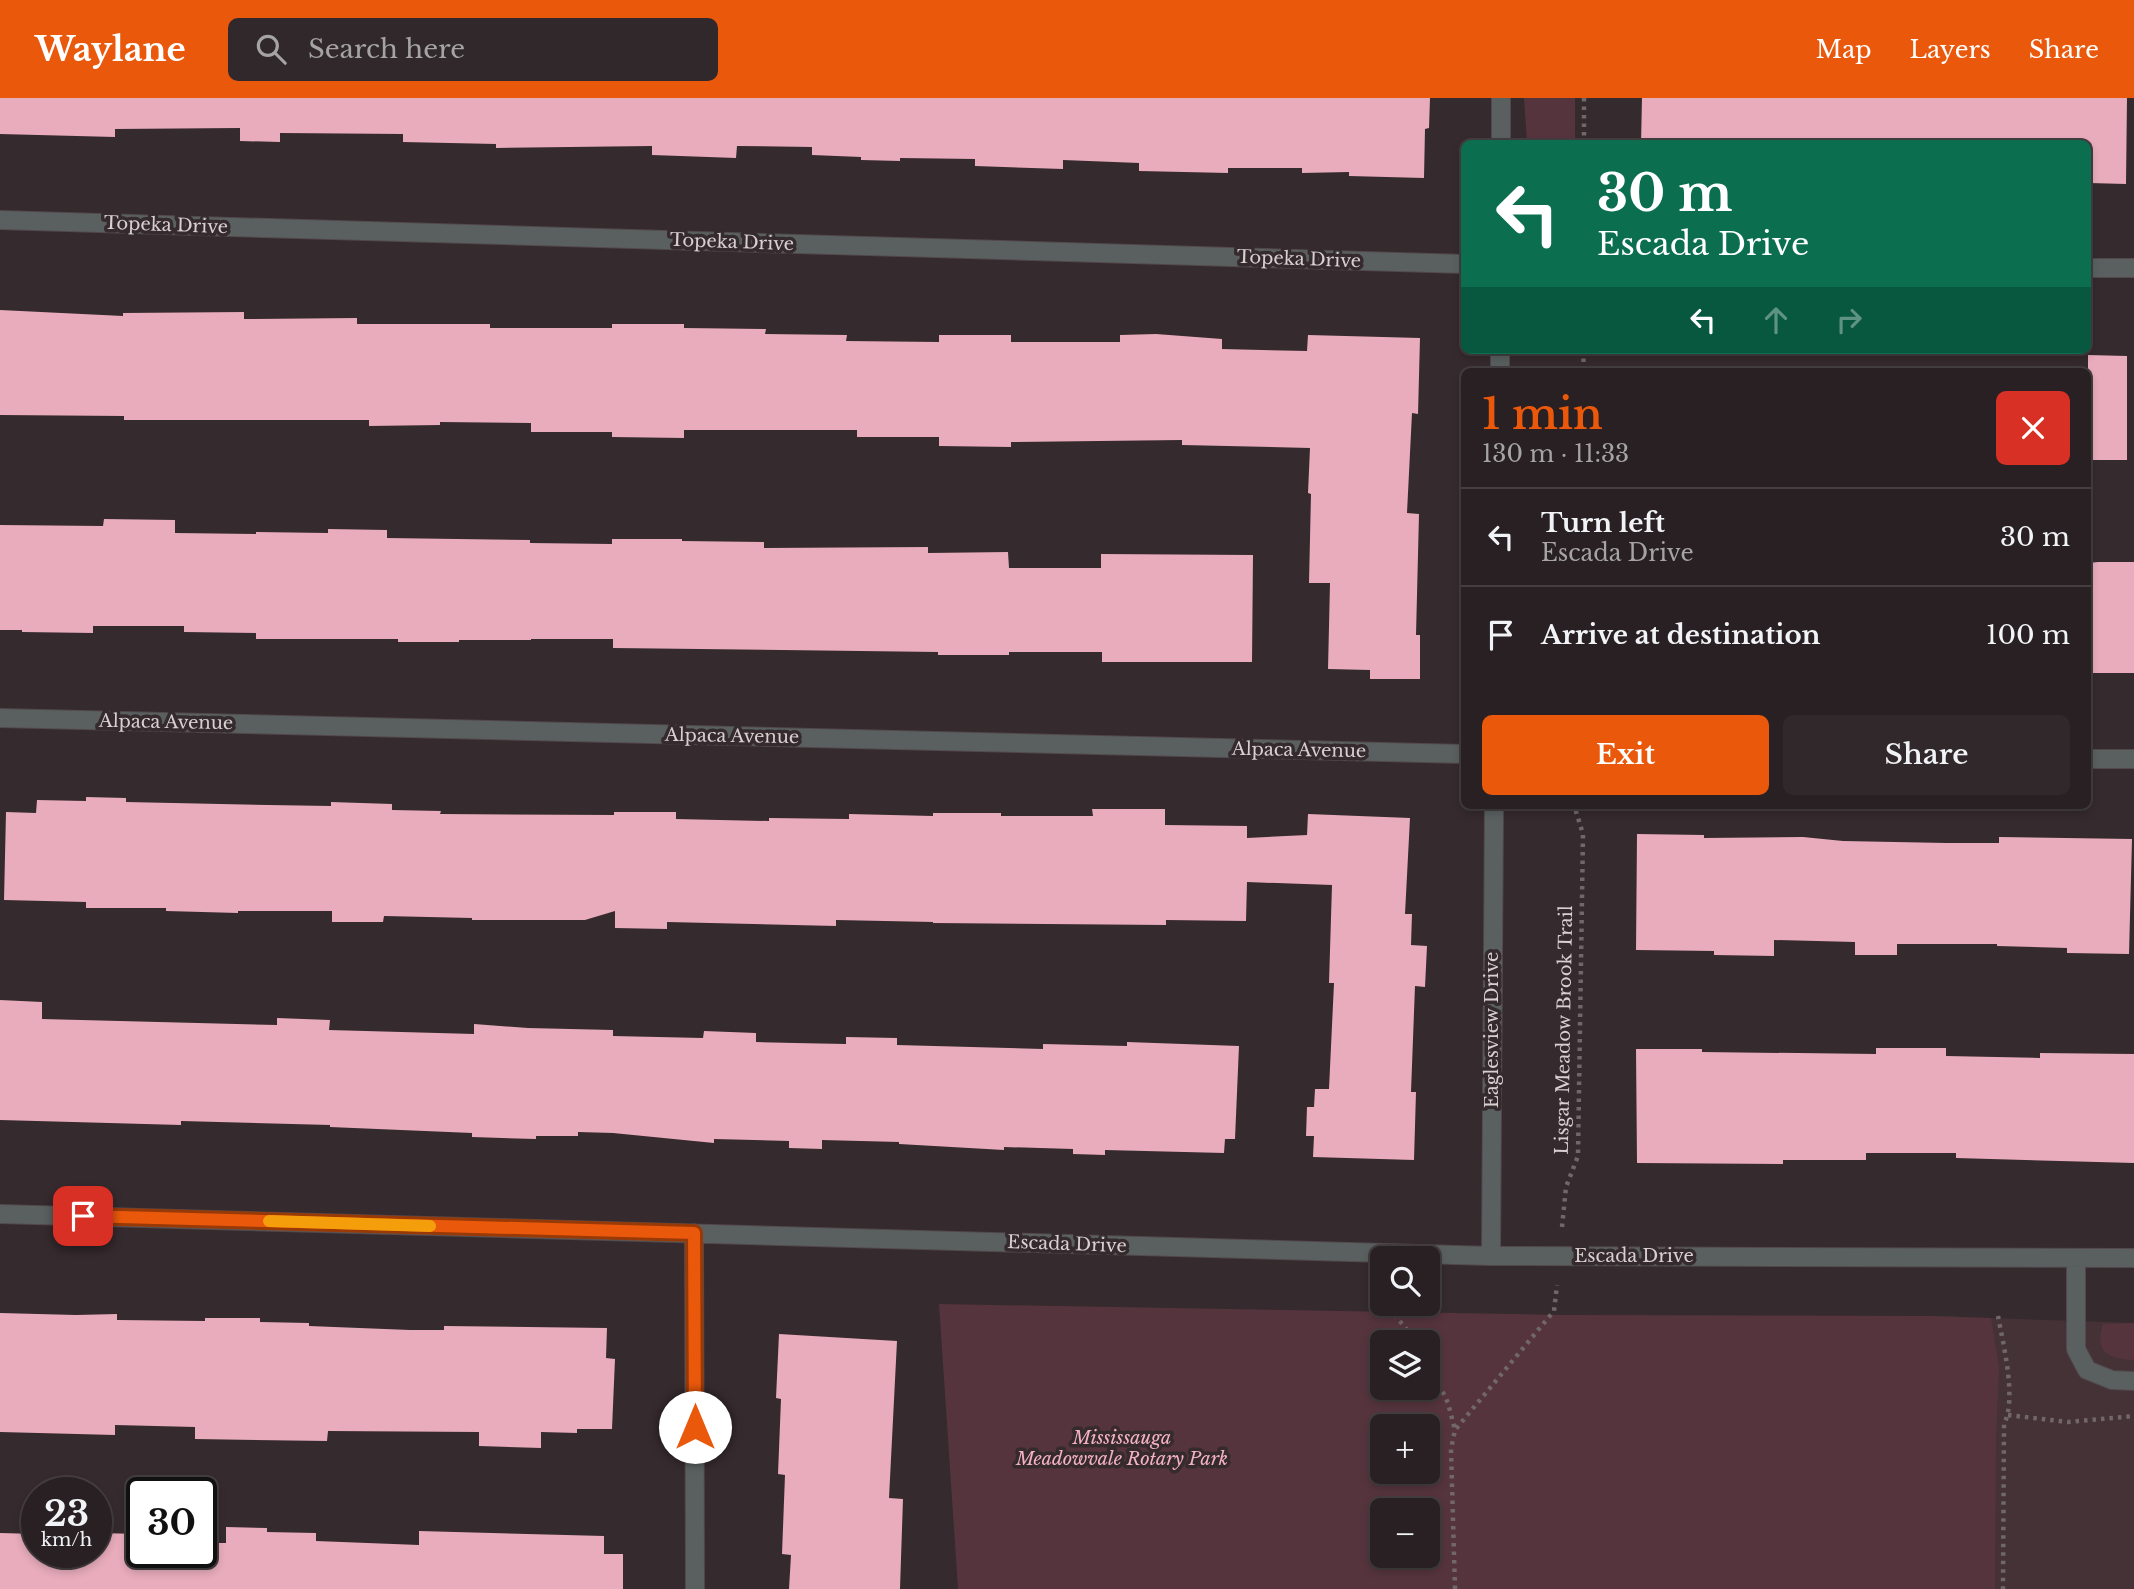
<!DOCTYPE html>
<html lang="en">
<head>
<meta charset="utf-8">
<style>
  body { margin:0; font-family:"Libre Baskerville",serif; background:#30282a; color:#f1f3f6; height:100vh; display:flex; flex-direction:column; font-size:26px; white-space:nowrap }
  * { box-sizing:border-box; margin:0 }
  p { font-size:23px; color:#a5a3a5 }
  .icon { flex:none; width:38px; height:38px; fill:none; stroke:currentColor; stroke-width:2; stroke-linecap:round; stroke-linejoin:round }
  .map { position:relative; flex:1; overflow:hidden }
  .details { position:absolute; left:1461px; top:270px; width:630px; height:441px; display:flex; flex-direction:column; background:#282022; border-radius:10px; box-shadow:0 4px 10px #0003,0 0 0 2px #443e40 }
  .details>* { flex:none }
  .banner { position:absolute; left:1461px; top:42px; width:630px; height:214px; border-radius:10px; box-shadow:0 4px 10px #0003,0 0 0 2px #443e40; background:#0b6e4f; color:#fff; overflow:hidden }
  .tools { position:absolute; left:1370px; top:1148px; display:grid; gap:14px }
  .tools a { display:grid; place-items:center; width:70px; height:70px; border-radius:10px; background:#282022; box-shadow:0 4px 10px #0003,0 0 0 2px #443e40; font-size:35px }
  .speed { position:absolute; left:21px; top:1379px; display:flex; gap:14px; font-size:35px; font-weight:700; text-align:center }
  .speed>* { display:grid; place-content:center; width:91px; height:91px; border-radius:50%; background:#282022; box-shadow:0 4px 10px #0003,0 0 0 2px #443e40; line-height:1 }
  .speed small { font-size:18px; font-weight:400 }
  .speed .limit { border:4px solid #111; border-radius:10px; background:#fff; color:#111 }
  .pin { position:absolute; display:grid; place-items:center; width:60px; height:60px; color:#fff; margin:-30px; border-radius:14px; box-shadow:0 4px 10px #0006 }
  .me { position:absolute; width:77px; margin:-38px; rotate:0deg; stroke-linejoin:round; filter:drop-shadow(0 0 5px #0008) }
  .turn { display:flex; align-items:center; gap:24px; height:147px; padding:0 21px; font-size:32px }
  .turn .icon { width:91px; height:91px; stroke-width:2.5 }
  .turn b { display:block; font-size:49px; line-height:60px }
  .lanes { display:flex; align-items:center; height:66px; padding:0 21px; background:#0003; justify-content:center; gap:35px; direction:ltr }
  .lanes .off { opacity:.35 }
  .round { display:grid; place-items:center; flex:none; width:74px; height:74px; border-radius:10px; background:#30282a }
  .summary { display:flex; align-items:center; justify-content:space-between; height:119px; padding:0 21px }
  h1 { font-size:42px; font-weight:600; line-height:52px; color:#ea580c }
  .primary-button { display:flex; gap:14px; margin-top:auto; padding:14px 21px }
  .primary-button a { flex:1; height:80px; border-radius:10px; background:#ea580c; color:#fff; font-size:28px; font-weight:600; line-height:80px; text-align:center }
  .primary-button a+a { background:#30282a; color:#f1f3f6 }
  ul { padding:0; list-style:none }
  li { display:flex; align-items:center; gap:21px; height:98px; padding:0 21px; border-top:2px solid #443e40 }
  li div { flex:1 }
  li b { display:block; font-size:26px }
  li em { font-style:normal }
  header { display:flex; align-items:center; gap:42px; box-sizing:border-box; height:98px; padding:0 35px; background:#ea580c; color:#fff }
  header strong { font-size:33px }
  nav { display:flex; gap:38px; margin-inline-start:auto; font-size:24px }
  .search { width:490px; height:63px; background:#30282a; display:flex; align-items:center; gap:18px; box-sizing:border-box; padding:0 24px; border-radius:10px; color:#a5a3a5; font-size:26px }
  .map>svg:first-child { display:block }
  .built { fill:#443237 }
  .green { fill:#55343e; fill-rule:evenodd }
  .building { fill:#e8acbc }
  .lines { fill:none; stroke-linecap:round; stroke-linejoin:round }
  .minor-casing { stroke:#52484b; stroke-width:20 }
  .path { stroke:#716769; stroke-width:4.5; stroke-dasharray:3.5 5; stroke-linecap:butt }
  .minor { stroke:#5a6060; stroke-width:18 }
  .route-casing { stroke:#983908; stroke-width:18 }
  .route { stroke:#ea580c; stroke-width:12 }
  .slow { stroke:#f59e0b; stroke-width:12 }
  .labels { text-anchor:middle; stroke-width:7; stroke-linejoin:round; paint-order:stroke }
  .street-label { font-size:18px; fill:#d7cfd1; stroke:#352a2d }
  .park-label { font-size:18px; font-style:italic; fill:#f5b1c4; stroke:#352a2d }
</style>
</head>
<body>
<header>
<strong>Waylane</strong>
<div class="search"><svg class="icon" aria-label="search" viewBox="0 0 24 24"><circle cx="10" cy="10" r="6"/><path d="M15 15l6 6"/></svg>Search here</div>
<nav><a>Map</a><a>Layers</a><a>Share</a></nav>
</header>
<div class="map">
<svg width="2134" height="1491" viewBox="0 0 2134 1491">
  <rect width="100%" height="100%" fill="#352a2d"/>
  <path class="built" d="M 1934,1218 L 2134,1225 L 2134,1491 L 1945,1491 Z"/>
  <path class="green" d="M 1524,0 L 1575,0 L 1575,45 L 1527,45 Z
    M 939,1206 L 1564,1217 L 1934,1218 L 1991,1220 L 1999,1269 L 1996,1340 L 1995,1491 L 958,1491 ZM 1382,1244 L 1428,1244 L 1428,1290 L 1382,1290 ZM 1428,1328 L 1428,1374 L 1382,1374 L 1382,1328 ZM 1382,1412 L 1428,1412 L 1428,1458 L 1382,1458 Z
    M 2134,1225 L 2134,1262 C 2108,1261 2094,1254 2103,1226 Z"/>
  <path class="building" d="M 0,0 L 1430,0 L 1429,30 L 1425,31 L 1424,80 L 1349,78 L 1349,74 L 1302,75 L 1302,70 L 1228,70 L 1228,75 L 1139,73 L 1139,65 L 1063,62 L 1063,71 L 975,68 L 975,61 L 900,60 L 900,63 L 861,62 L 861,59 L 812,57 L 812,49 L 737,48 L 736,60 L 652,57 L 652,48 L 496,50 L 496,46 L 403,44 L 403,36 L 280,35 L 280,44 L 240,43 L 240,30 L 115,31 L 115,39 L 0,36 Z
    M 1642,0 L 2127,0 L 2126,86 L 2089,85 L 2088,46 L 1641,46 Z
    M 0,212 L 123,218 L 123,215 L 244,214 L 244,221 L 357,220 L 357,226 L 490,226 L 490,230 L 612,230 L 612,226 L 684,226 L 684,230 L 766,231 L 765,236 L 847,237 L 846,243 L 939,244 L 939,237 L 1011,237 L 1011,244 L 1120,244 L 1120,237 L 1156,236 L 1222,241 L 1222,251 L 1307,253 L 1308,237 L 1420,240 L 1418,316 L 1412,315 L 1407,415 L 1419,416 L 1416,537 L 1420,537 L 1420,581 L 1370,581 L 1370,572 L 1328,571 L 1330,485 L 1309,485 L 1311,396 L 1308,395 L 1310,350 L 1182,347 L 1182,342 L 1011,344 L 1011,349 L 939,348 L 939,339 L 857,339 L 857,332 L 684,332 L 684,340 L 612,339 L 612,334 L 531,334 L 531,325 L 440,324 L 440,327 L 369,328 L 369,322 L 124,322 L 124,318 L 0,317 Z
    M 2088,257 L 2127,258 L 2127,362 L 2088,362 Z
    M 104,421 L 175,422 L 175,435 L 256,436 L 256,434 L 328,435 L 328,431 L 387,432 L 387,440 L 530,442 L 530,445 L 612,446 L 612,441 L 682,441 L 682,443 L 764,444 L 764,450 L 928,449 L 928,455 L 1008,454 L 1009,470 L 1101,470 L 1101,456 L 1253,457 L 1252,564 L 1102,564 L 1102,554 L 1009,554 L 1009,557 L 938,557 L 938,554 L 613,550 L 613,541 L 531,541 L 531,542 L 459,542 L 459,544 L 398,544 L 398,541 L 256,541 L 256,535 L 184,534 L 184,528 L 93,528 L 93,535 L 22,534 L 22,532 L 0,532 L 0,427 L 103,428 Z
    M 2098,464 L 2134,464 L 2134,575 L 2088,575 L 2088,465 Z
    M 86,699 L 126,700 L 126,704 L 269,707 L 331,708 L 331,704 L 392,706 L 392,712 L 441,713 L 440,716 L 614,717 L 614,714 L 676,714 L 676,721 L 769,723 L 769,720 L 849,721 L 849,716 L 933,718 L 933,715 L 1001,715 L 1001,718 L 1093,718 L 1092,711 L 1165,711 L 1165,727 L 1247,728 L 1247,740 L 1307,737 L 1308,716 L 1410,720 L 1405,816 L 1412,816 L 1411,847 L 1427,848 L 1425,889 L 1415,888 L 1411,994 L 1416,994 L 1414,1062 L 1313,1059 L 1314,1038 L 1306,1038 L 1307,1009 L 1314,1009 L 1315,991 L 1329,991 L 1334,885 L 1329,885 L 1332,787 L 1247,784 L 1246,823 L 1166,822 L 1166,827 L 933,825 L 933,824 L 836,822 L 836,828 L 667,824 L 667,831 L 615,830 L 615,813 L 585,822 L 472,822 L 472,820 L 384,818 L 383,824 L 332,824 L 332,813 L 238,813 L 238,815 L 166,813 L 166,810 L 86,810 L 86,804 L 4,802 L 6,714 L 36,715 L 37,702 L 86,703 Z
    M 1637,736 L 1704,737 L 1704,740 L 1803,739 L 1843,743 L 1947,745 L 1999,745 L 1999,739 L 2132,741 L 2129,856 L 2067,855 L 2067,850 L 1997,848 L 1997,846 L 1897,846 L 1897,857 L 1855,857 L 1855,844 L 1774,842 L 1774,858 L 1714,857 L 1714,853 L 1636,852 Z
    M 0,902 L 42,904 L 42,921 L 277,927 L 277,920 L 330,922 L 329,932 L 474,936 L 474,926 L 528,930 L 613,932 L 613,938 L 703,940 L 704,933 L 756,935 L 756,944 L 795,945 L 846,946 L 846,939 L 897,940 L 897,947 L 1043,951 L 1043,946 L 1127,948 L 1127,944 L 1239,948 L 1235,1041 L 1225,1041 L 1224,1055 L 1105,1052 L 1105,1057 L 1073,1056 L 1073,1051 L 1004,1049 L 1004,1052 L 899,1046 L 899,1044 L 822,1042 L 822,1051 L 789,1050 L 789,1043 L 714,1041 L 714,1045 L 613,1035 L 578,1034 L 578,1038 L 536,1038 L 536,1041 L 472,1039 L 472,1035 L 330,1029 L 330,1027 L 181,1023 L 181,1027 L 0,1022 Z
    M 1876,950 L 1946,950 L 1946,958 L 2040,960 L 2040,955 L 2134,956 L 2134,1065 L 1956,1060 L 1956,1055 L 1866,1055 L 1866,1062 L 1783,1062 L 1783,1066 L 1637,1065 L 1636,951 L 1702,951 L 1702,954 L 1876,956 Z
    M 0,1215 L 76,1217 L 117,1216 L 117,1222 L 205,1223 L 205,1220 L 260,1220 L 260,1224 L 309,1225 L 309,1228 L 410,1232 L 444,1232 L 444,1228 L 607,1230 L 606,1260 L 615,1261 L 612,1331 L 577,1331 L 577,1335 L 541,1334 L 541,1350 L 479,1348 L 479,1334 L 328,1333 L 327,1343 L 195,1341 L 195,1329 L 115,1327 L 115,1337 L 0,1334 Z
    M 779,1236 L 897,1243 L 889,1400 L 903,1401 L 900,1491 L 789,1491 L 791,1457 L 782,1456 L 785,1377 L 778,1376 L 781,1301 L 776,1300 Z
    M 226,1429 L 267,1430 L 267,1434 L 316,1435 L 316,1443 L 419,1447 L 419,1433 L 604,1438 L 604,1456 L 623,1456 L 623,1491 L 0,1491 L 0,1435 L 37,1436 L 37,1454 L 96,1454 L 96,1435 L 142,1436 L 142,1454 L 205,1454 L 205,1445 L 226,1445 Z"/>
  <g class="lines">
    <defs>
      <path id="minor" d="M 1501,0 L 1501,46
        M 0,122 L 1465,166
        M 2088,170 L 2134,170
        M 1500,273 L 1500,252
        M 0,620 L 1465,656
        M 2088,661 L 2134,661
        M 0,1116 L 1491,1158 L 2134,1160
        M 694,1135 L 695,1491
        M 1491,1158 L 1494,707
        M 2076,1160 L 2076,1251 L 2087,1272 L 2112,1282 L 2134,1283"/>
    </defs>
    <use href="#minor" class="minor-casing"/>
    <path class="path" d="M 1584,46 L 1584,0
      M 1583,252 L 1584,273
      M 1562,1129 L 1566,1089 L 1578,1058 L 1583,736 L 1574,707
      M 1389,1210 L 1417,1244
      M 1998,1218 C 2003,1245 2017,1301 2004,1326 L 2003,1491
      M 1428,1263 L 1448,1305 L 1455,1332
      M 2008,1317 L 2068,1324 L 2134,1318
      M 1455,1491 L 1451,1351 L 1455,1332 L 1554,1213 L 1557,1187"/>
    <use href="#minor" class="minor"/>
  </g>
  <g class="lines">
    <defs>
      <path id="route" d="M 83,1118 L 694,1135 L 695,1329"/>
    </defs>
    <use href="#route" class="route-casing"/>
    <use href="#route" class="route"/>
    <path class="slow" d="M 269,1123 L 430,1128"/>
  </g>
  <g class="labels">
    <g class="street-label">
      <text transform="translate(166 127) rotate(2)" y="6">Topeka Drive</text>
      <text transform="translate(732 144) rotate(2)" y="6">Topeka Drive</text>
      <text transform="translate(1299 161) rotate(2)" y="6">Topeka Drive</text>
      <text transform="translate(166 624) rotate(1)" y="6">Alpaca Avenue</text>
      <text transform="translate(732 638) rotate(1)" y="6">Alpaca Avenue</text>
      <text transform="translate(1299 652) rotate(1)" y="6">Alpaca Avenue</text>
      <text transform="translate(1492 932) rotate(-90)" y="6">Eaglesview Drive</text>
      <text transform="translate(1564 932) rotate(-89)" y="6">Lisgar Meadow Brook Trail</text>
      <text transform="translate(1067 1146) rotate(2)" y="6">Escada Drive</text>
      <text x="1634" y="1164">Escada Drive</text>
    </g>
    <g class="park-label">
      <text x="1122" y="1346">Mississauga<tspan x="1122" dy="21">Meadowvale Rotary Park</tspan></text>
    </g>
  </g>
</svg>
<div class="tools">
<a><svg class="icon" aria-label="search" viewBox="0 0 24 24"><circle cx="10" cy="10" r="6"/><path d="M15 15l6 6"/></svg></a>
<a><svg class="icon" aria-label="layers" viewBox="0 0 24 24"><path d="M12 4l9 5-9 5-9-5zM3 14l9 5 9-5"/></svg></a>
<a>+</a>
<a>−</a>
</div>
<div class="speed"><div>23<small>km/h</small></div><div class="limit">30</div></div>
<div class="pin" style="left:83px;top:1118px;background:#d93025"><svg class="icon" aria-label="arrive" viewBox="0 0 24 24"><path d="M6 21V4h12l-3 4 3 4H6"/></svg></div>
<svg class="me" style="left:695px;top:1329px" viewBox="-20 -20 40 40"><circle r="19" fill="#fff"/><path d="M0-13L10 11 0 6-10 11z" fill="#ea580c"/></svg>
<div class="banner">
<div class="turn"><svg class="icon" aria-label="left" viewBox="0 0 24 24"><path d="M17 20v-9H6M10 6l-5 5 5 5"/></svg><div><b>30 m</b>Escada Drive</div></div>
<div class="lanes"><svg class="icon" aria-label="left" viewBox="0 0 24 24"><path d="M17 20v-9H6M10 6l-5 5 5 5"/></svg><svg class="icon off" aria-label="ahead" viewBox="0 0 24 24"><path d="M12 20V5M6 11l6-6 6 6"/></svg><svg class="icon off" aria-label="right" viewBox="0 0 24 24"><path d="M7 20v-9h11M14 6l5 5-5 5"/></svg></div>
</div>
<section class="details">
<div class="summary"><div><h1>1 min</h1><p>130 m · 11:33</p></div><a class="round" style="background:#d93025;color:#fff"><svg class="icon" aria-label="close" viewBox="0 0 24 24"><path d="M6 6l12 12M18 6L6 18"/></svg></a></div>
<ul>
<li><svg class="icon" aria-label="left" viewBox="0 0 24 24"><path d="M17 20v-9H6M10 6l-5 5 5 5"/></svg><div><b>Turn left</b><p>Escada Drive</p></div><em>30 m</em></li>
<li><svg class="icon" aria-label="arrive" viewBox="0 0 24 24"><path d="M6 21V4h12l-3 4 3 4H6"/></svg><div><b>Arrive at destination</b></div><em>100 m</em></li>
</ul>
<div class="primary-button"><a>Exit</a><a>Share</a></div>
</section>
</div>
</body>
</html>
